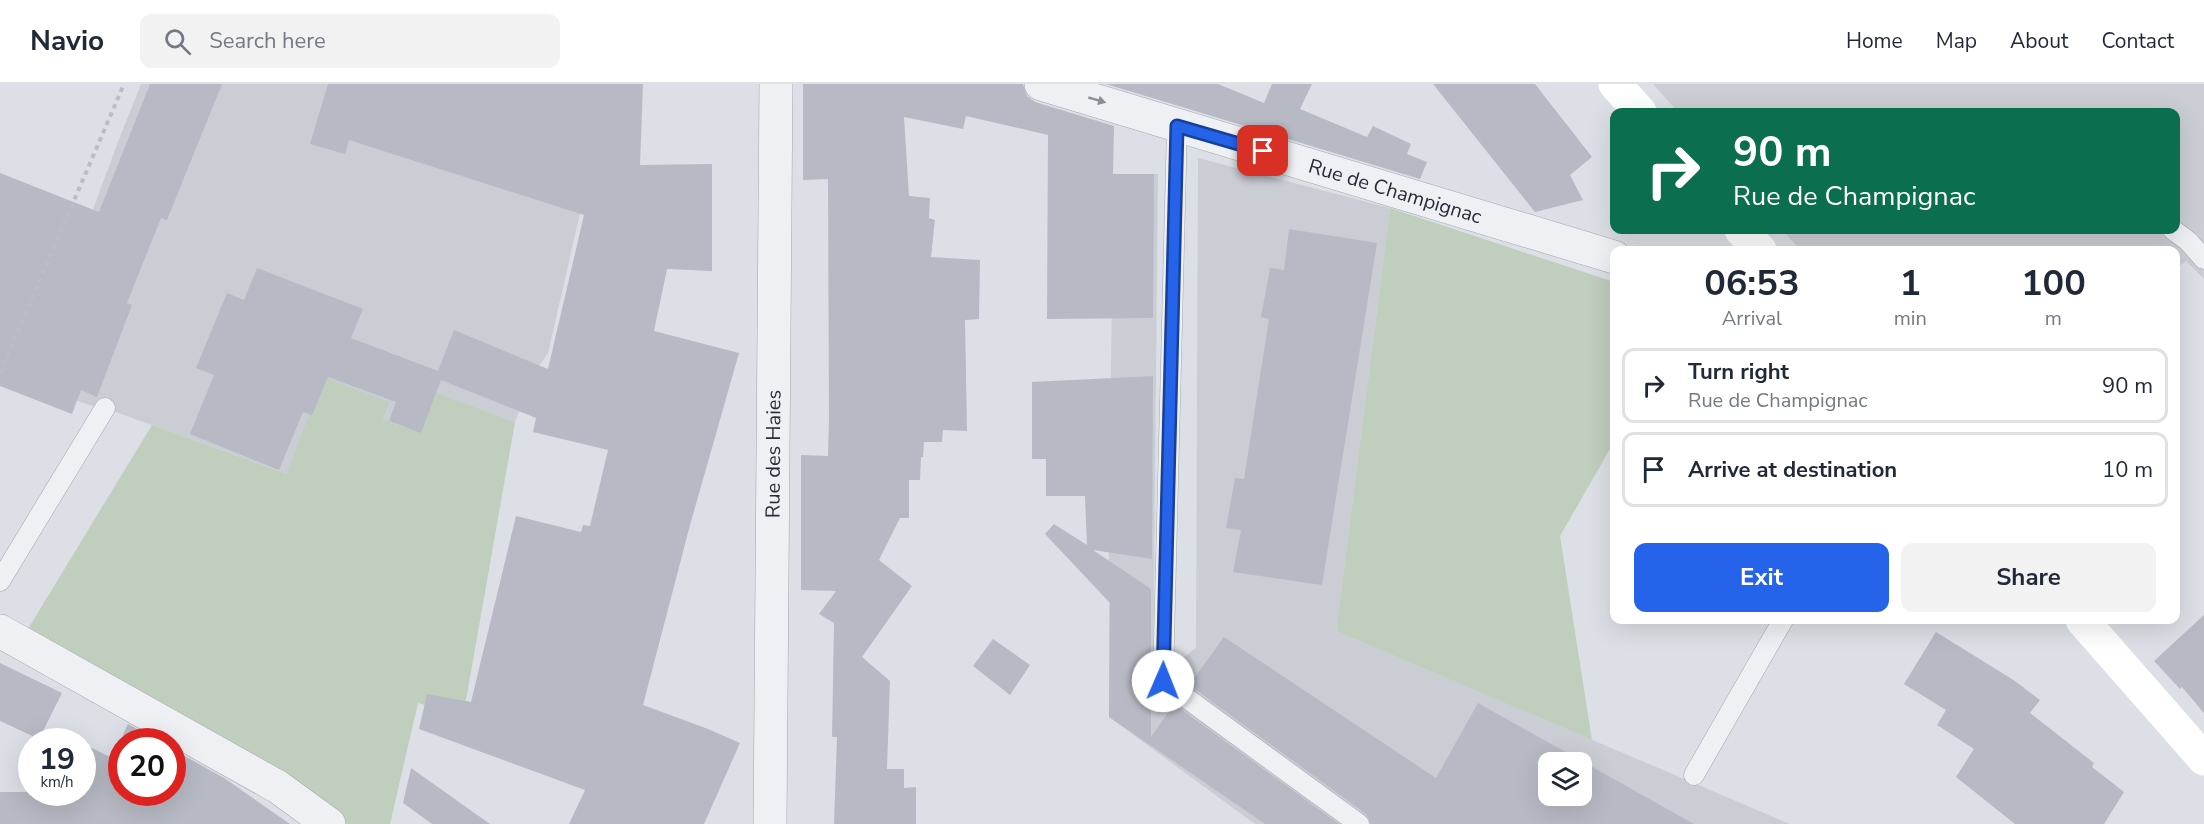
<!DOCTYPE html>
<html lang="en">
<head>
<meta charset="utf-8">
<style>
  body { margin:0; font-family:"Nunito Sans",sans-serif; background:#f2f2f3; color:#1f2937; height:100vh; display:flex; flex-direction:column; font-size:22px; white-space:nowrap }
  * { box-sizing:border-box; margin:0 }
  p { font-size:20px; color:#747a83 }
  .icon { flex:none; width:33px; height:33px; fill:none; stroke:currentColor; stroke-width:2; stroke-linecap:round; stroke-linejoin:round }
  .map { position:relative; flex:1; overflow:hidden }
  .drawer { position:absolute; left:1610px; top:162px; width:570px; height:378px; display:flex; flex-direction:column; background:#fff; border-radius:12px; box-shadow:0 6px 24px #0002 }
  .drawer>* { flex:none }
  .banner { position:absolute; left:1610px; top:24px; width:570px; height:126px; border-radius:12px; box-shadow:0 6px 24px #0002; background:#0b6e4f; color:#fff; overflow:hidden }
  .fabs { position:absolute; left:1538px; top:668px; display:grid; gap:12px }
  .fabs a { display:grid; place-items:center; width:54px; height:54px; border-radius:12px; background:#fff; box-shadow:0 6px 24px #0002; font-size:30px }
  .speed { position:absolute; left:18px; top:644px; display:flex; gap:12px; font-size:30px; font-weight:700; text-align:center }
  .speed>* { display:grid; place-content:center; width:78px; height:78px; border-radius:50%; background:#fff; box-shadow:0 6px 24px #0002; line-height:1 }
  .speed small { font-size:15px; font-weight:400 }
  .speed .limit { border:9px solid #d22; background:#fff; color:#111 }
  .pin { position:absolute; display:grid; place-items:center; width:51px; height:51px; color:#fff; margin:-26px; border-radius:12px; box-shadow:0 3px 9px #0006 }
  .me { position:absolute; width:66px; margin:-33px; rotate:1deg; stroke-linejoin:round; filter:drop-shadow(0 0 4px #0008) }
  .turn { display:flex; align-items:center; gap:21px; height:126px; padding:0 24px; font-size:27px }
  .turn .icon { width:78px; height:78px; stroke-width:2.5 }
  .turn b { display:block; font-size:42px; line-height:51px }
  .eta { display:flex; justify-content:space-evenly; align-items:center; height:102px; text-align:center }
  .eta b { font-size:36px; font-weight:700; line-height:42px }
  .primary-button { display:flex; gap:12px; margin-top:auto; padding:12px 24px }
  .primary-button a { flex:1; height:69px; border-radius:12px; background:#2563eb; color:#fff; font-size:24px; font-weight:700; line-height:69px; text-align:center }
  .primary-button a+a { background:#f2f2f3; color:#1f2937 }
  ul { padding:0; list-style:none }
  li { display:flex; align-items:center; gap:18px; height:75px; margin:0 12px 9px; padding:0 12px; border:3px solid #e0e1e3; border-radius:12px }
  li div { flex:1 }
  li b { display:block; font-size:22px }
  li em { font-style:normal }
  header { display:flex; align-items:center; gap:36px; box-sizing:border-box; height:84px; padding:0 30px; background:#fff; border-bottom:2px solid #e0e1e3 }
  header strong { font-size:28px }
  nav { display:flex; gap:33px; margin-inline-start:auto; font-size:21px }
  .search { width:420px; height:54px; background:#f2f2f3; display:flex; align-items:center; gap:15px; box-sizing:border-box; padding:0 21px; border-radius:12px; color:#747a83; font-size:22px }
  .map>svg:first-child { display:block }
  .built { fill:#cbcdd5; fill-rule:evenodd }
  .green { fill:#c0cebe }
  .building { fill:#b7bac4; fill-rule:evenodd }
  .lines { fill:none; stroke-linecap:round; stroke-linejoin:round }
  .lane-casing { stroke:#a2a6ae; stroke-width:21 }
  .street-casing { stroke:#a2a6ae; stroke-width:34 }
  .path { stroke:#bbbdc3; stroke-width:4; stroke-dasharray:4.5 4.5; stroke-linecap:butt }
  .lane { stroke:#eff0f4; stroke-width:20 }
  .street { stroke:#eff0f4; stroke-width:33 }
  .secondary { stroke:#fff; stroke-width:33 }
  .oneway { fill:#8c8e96 }
  .route-casing { stroke:#184099; stroke-width:15 }
  .route { stroke:#2563eb; stroke-width:10 }
  .labels { text-anchor:middle; stroke-width:6; stroke-linejoin:round; paint-order:stroke }
  .street-label { font-size:20px; fill:#282c39; stroke:#ebedf3 }
</style>
</head>
<body>
<header>
<strong>Navio</strong>
<div class="search"><svg class="icon" aria-label="search" viewBox="0 0 24 24"><circle cx="10" cy="10" r="6"/><path d="M15 15l6 6"/></svg>Search here</div>
<nav><a>Home</a><a>Map</a><a>About</a><a>Contact</a></nav>
</header>
<div class="map">
<svg width="2204" height="740" viewBox="0 0 2204 740">
  <rect width="100%" height="100%" fill="#dcdfe5"/>
  <path class="built" d="M 141,0 L 441,0 L 590,86 L 548,269 L 532,292 L 515,338 L 421,304 L 406,344 L 383,335 L 390,318 L 287,390 L 105,324 L 89,321 L 29,299 L 119,55 Z
    M 1653,0 L 2204,0 L 2204,195 L 2186,177 L 2175,185 L 2175,166 L 1801,166 L 1782,146 L 2175,146 L 2175,28 L 1678,28 Z
    M 1198,74 L 1390,124 L 1336,547 L 1790,740 L 1255,740 L 1109,633 L 1111,631 L 1109,629 L 1109,413 L 1114,90 L 1158,90 L 1153,597 L 1196,564 ZM 1548,678 L 1581,678 L 1581,711 L 1548,711 Z"/>
  <path class="green" d="M 1390,124 L 1614,198 L 1614,358 L 1560,452 L 1592,656 L 1336,547 Z
    M 323,293 L 390,318 L 383,335 L 406,344 L 421,303 L 515,338 L 463,633 L 418,619 L 390,740 L 329,740 L 20,558 L 152,341 L 287,390 Z"/>
  <path class="building" d="M 150,0 L 222,0 L 167,136 L 161,134 L 127,219 L 132,221 L 97,313 L 81,306 L 72,330 L 0,302 L 0,89 L 99,128 Z
    M 328,0 L 643,0 L 640,81 L 712,80 L 712,187 L 667,185 L 654,247 L 739,269 L 690,441 L 643,621 L 708,645 L 740,659 L 704,740 L 569,740 L 585,706 L 419,645 L 427,610 L 471,618 L 516,432 L 581,448 L 583,441 L 590,442 L 608,366 L 533,348 L 536,334 L 441,296 L 421,349 L 389,337 L 396,318 L 328,293 L 312,331 L 303,328 L 279,386 L 190,350 L 214,291 L 196,284 L 227,209 L 244,216 L 257,184 L 363,225 L 351,254 L 438,287 L 454,246 L 548,285 L 584,131 L 349,56 L 345,70 L 310,60 Z
    M 803,0 L 1023,0 L 1027,12 L 1035,18 L 1114,42 L 1113,90 L 1154,90 L 1153,234 L 1047,235 L 1048,51 L 966,32 L 963,45 L 904,33 L 909,112 L 930,114 L 929,134 L 935,136 L 931,173 L 980,176 L 979,235 L 965,236 L 967,347 L 943,346 L 942,358 L 924,358 L 923,373 L 921,373 L 920,396 L 909,396 L 909,434 L 900,434 L 879,476 L 912,502 L 862,573 L 890,597 L 887,685 L 904,685 L 904,704 L 916,703 L 916,740 L 834,740 L 837,653 L 832,653 L 834,539 L 819,530 L 836,507 L 801,506 L 801,371 L 828,372 L 829,336 L 828,95 L 803,96 Z
    M 1106,0 L 1218,0 L 1264,19 L 1272,0 L 1312,0 L 1300,25 L 1367,53 L 1373,42 L 1411,60 L 1407,70 L 1427,78 L 1420,95 Z
    M 1433,0 L 1535,0 L 1592,73 L 1570,91 L 1583,116 L 1535,128 Z
    M 1289,145 L 1377,159 L 1322,501 L 1233,488 L 1241,446 L 1226,444 L 1235,394 L 1244,395 L 1269,235 L 1261,233 L 1270,184 L 1284,186 Z
    M 1153,292 L 1152,475 L 1093,466 L 1151,505 L 1151,653 L 1174,620 L 1339,740 L 1265,740 L 1109,633 L 1110,519 L 1045,450 L 1054,440 L 1087,461 L 1085,412 L 1046,412 L 1046,375 L 1032,375 L 1032,298 Z
    M 2204,531 L 2204,629 L 2182,603 L 2180,605 L 2154,577 Z
    M 1936,548 L 2015,597 L 2040,616 L 2030,629 L 2094,679 L 2092,683 L 2124,708 L 2104,740 L 2015,740 L 1956,693 L 1974,665 L 1937,641 L 1946,626 L 1904,600 Z
    M 1224,553 L 1436,694 L 1478,619 L 1694,740 L 1371,740 L 1366,730 L 1189,601 ZM 1548,678 L 1581,678 L 1581,711 L 1548,711 Z
    M 993,555 L 1030,581 L 1010,611 L 973,582 Z
    M 0,579 L 62,609 L 39,655 L 0,637 Z
    M 128,640 L 158,657 L 122,657 L 122,708 L 172,708 L 172,665 L 224,694 L 290,740 L 0,740 L 0,708 L 29,708 L 32,702 L 32,708 L 82,708 L 82,659 L 112,674 Z
    M 411,684 L 490,740 L 432,740 L 403,719 Z"/>
  <g class="lines">
    <defs>
      <path id="lane" d="M 1177,42 L 1163,597 L 1359,740
        M 2173,146 L 2188,157 L 2204,175
        M 0,497 L 105,324
        M 1694,691 L 1783,536"/>
      <g id="street">
        <path id="s1" d="M 1041,0 L 1614,173"/>
        <path d="M 0,547 L 278,703 L 329,740"/>
        <path id="s2" d="M 770,740 L 776,0"/>
      </g>
    </defs>
    <use href="#lane" class="lane-casing"/>
    <use href="#street" class="street-casing"/>
    <path class="path" d="M 0,289 L 124,0"/>
    <use href="#lane" class="lane"/>
    <use href="#street" class="street"/>
    <path class="secondary" d="M 1615,0 L 1640,28
      M 1741,146 L 1760,166
      M 2082,536 L 2204,675"/>
  </g>
  <defs><path id="oneway-solid" d="M-6-.8H1V-3.2L6.5 0L1 3.2V.8H-6Z" transform="scale(1.5)"/></defs>
  <use class="oneway" href="#oneway-solid" transform="translate(1097 16) rotate(16)"/>
  <g class="lines">
    <defs>
      <path id="route" d="M 1163,597 L 1177,42 L 1263,67"/>
    </defs>
    <use href="#route" class="route-casing"/>
    <use href="#route" class="route"/>
  </g>
  <g class="labels">
    <g class="street-label">
      <text dy="7" stroke="none"><textPath href="#s1" startOffset="370">Rue de Champignac</textPath></text>
      <text dy="7" stroke="none"><textPath href="#s2" startOffset="370">Rue des Haies</textPath></text>
    </g>
  </g>
</svg>
<div class="fabs">
<a><svg class="icon" aria-label="layers" viewBox="0 0 24 24"><path d="M12 4l9 5-9 5-9-5zM3 14l9 5 9-5"/></svg></a>
</div>
<div class="speed"><div>19<small>km/h</small></div><div class="limit">20</div></div>
<div class="pin" style="left:1263px;top:67px;background:#d93025"><svg class="icon" aria-label="arrive" viewBox="0 0 24 24"><path d="M6 21V4h12l-3 4 3 4H6"/></svg></div>
<svg class="me" style="left:1163px;top:597px" viewBox="-20 -20 40 40"><circle r="19" fill="#fff"/><path d="M0-13L10 11 0 6-10 11z" fill="#2563eb"/></svg>
<div class="banner">
<div class="turn"><svg class="icon" aria-label="right" viewBox="0 0 24 24"><path d="M7 20v-9h11M14 6l5 5-5 5"/></svg><div><b>90 m</b>Rue de Champignac</div></div>
</div>
<section class="drawer">
<div class="eta">
<div><b>06:53</b><p>Arrival</p></div>
<div><b>1</b><p>min</p></div>
<div><b>100</b><p>m</p></div>
</div>
<ul>
<li><svg class="icon" aria-label="right" viewBox="0 0 24 24"><path d="M7 20v-9h11M14 6l5 5-5 5"/></svg><div><b>Turn right</b><p>Rue de Champignac</p></div><em>90 m</em></li>
<li><svg class="icon" aria-label="arrive" viewBox="0 0 24 24"><path d="M6 21V4h12l-3 4 3 4H6"/></svg><div><b>Arrive at destination</b></div><em>10 m</em></li>
</ul>
<div class="primary-button"><a>Exit</a><a>Share</a></div>
</section>
</div>
</body>
</html>
